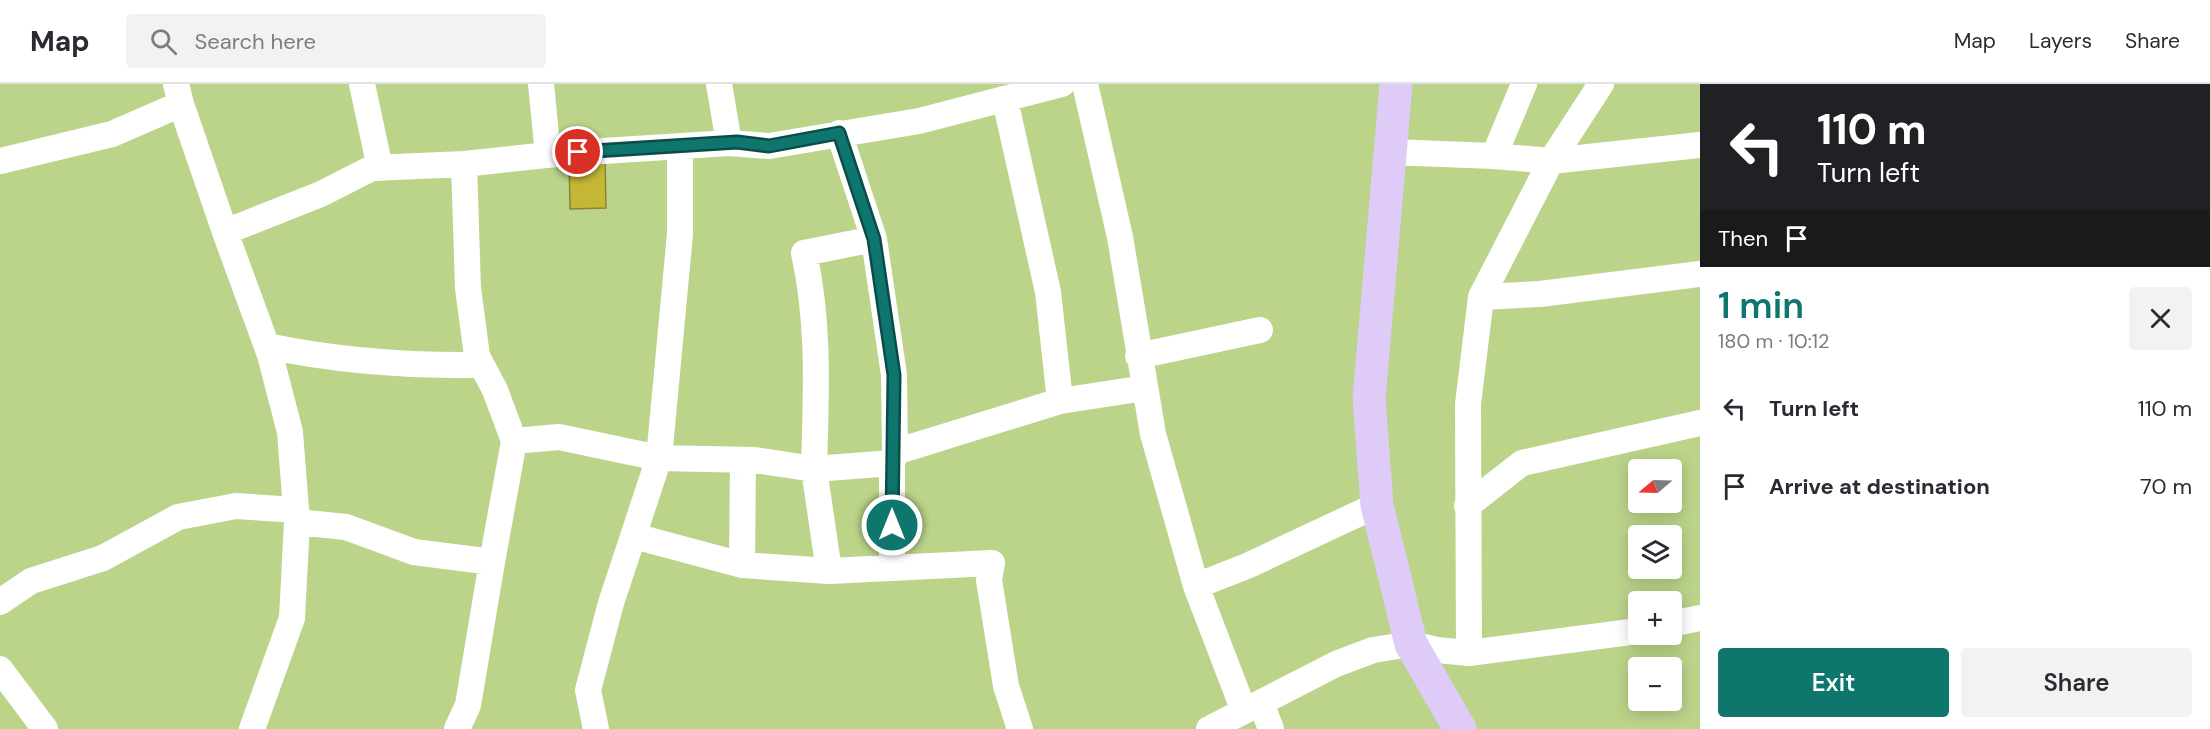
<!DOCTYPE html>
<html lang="en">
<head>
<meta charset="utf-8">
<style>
  body { margin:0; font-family:"DM Sans",sans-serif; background:#f2f2f3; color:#2b2b33; height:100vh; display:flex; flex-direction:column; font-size:22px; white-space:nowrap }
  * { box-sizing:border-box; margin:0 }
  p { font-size:20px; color:#7c7c81 }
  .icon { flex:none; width:33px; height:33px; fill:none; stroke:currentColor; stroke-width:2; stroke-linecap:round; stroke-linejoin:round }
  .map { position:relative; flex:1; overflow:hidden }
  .details { display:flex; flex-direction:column; background:#fff; width:510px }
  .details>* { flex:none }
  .guide { background:#202124; color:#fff; overflow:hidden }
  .needle { width:39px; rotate:251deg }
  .tools { position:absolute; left:1628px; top:375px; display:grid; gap:12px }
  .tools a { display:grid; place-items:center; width:54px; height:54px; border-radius:6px; background:#fff; box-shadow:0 3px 15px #0003; font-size:30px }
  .pin { position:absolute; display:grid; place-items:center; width:51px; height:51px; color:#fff; margin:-26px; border:3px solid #fff; border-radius:50%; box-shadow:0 2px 6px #0007 }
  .me { position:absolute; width:66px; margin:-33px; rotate:0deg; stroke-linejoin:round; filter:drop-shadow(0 0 4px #0008) }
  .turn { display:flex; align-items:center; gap:21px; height:126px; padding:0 18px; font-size:27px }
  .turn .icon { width:78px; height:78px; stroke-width:2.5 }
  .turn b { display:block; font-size:42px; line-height:51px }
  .then { display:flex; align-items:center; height:57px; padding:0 18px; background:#0003; gap:12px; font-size:22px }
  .round { display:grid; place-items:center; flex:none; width:63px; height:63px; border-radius:6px; background:#f2f2f3 }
  .summary { display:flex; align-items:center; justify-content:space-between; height:102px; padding:0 18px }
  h1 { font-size:36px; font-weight:600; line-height:45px; color:#0f766e }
  .button { display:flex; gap:12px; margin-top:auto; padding:12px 18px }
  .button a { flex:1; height:69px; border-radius:6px; background:#0f766e; color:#fff; font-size:24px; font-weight:600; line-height:69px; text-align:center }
  .button a+a { background:#f2f2f3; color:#2b2b33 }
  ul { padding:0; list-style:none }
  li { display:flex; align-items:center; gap:18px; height:78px; padding:0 18px }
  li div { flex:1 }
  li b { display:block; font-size:22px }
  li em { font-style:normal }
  header { display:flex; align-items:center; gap:36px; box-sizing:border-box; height:84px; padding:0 30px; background:#fff; border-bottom:2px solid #e1e1e2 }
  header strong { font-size:28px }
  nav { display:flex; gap:33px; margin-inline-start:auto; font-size:21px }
  .search { width:420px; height:54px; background:#f2f2f3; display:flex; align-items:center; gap:15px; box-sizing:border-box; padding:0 21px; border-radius:6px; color:#7c7c81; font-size:22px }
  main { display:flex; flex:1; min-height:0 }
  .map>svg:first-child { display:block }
  .building { fill:#c4b736; stroke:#8c8333; stroke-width:1.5 }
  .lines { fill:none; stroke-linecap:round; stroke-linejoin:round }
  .minor { stroke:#fff; stroke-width:26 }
  .major { stroke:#decbf8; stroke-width:33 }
  .route-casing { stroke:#0a4d48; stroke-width:15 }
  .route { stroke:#0f766e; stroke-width:10 }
</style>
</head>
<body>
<header>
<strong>Map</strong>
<div class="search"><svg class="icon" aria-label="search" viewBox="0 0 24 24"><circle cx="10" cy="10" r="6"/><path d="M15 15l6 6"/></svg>Search here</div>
<nav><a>Map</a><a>Layers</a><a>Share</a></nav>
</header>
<main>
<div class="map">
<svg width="1700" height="645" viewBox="0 0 1700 645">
  <rect width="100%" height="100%" fill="#bbd489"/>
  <path class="building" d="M 569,72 L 605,72 L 606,124 L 570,125 Z"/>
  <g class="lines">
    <path class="minor" d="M 362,0 L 380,84
      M 541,0 L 548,71
      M 719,0 L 729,59
      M 1085,0 L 1120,153 L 1153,350 L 1196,502 L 1244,627
      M 1524,0 L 1494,72 L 1551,77 L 1601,0
      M 1005,16 L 1048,208 L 1060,317
      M 181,20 L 225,148 L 321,110 L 372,84 L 464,80 L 556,70 L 729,59 L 769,62 L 919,37 L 1062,0
      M 1390,68 L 1494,72
      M 0,77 L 112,50 L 181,20 L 176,0
      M 464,80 L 468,204 L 477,272 L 495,306 L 514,357 L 492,478
      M 225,148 L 270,271 L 290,348 L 297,438 L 346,443 L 414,468 L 492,478 L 468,621 L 457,645
      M 874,155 L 894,291 L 895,368
      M 1481,213 L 1540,210 L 1700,190
      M 267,262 C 338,277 409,282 481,281
      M 1138,272 L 1260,246
      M 514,357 L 559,353 L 659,374 L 755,376 L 814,385 C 816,311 820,242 804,169 L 874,155 L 839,49
      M 1467,422 L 1522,379 L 1700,339
      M 634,452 L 742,481 L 829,487 L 814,385 L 892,379
      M 742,481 L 743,376
      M 892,483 L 892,379 L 895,368 L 1060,317 L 1145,304
      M 829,487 L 992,479 L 989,496 L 1006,602 L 1020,645
      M 1196,502 L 1247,482 L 1377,421
      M 0,518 L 31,497 L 103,474 L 178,433 L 236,422 L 296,426
      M 1671,540 L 1700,534
      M 1469,569 L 1468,320 L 1481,213 L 1551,77 L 1700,61
      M 0,585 L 45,645
      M 1261,619 L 1271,645
      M 252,645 L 292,534 L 297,438
      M 596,645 L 588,606 L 611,519 L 659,374 L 680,150 L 680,62
      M 1209,645 L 1336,580 L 1373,566 L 1411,560 L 1437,566 L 1469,569 L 1638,547"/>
    <path class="major" d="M 1396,0 L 1369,315 L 1377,421 L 1411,560 L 1460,645"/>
  </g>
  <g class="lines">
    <defs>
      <path id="route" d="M 578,68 L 737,58 L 769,62 L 839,49 L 874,155 L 894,291 L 892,441"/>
    </defs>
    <use href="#route" class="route-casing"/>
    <use href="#route" class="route"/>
  </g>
</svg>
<div class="tools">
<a><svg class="needle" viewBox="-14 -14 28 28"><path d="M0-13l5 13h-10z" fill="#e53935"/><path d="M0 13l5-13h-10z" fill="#7c7c81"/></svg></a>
<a><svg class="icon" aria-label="layers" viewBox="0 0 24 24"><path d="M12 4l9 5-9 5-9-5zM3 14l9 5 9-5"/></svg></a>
<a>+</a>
<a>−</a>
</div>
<div class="pin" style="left:578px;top:68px;background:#d93025"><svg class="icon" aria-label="arrive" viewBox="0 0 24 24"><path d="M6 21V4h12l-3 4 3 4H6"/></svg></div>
<svg class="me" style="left:892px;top:441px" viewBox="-20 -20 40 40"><circle r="17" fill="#0f766e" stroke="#fff" stroke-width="3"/><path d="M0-11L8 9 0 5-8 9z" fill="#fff"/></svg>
</div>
<section class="details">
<div class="guide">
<div class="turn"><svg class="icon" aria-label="left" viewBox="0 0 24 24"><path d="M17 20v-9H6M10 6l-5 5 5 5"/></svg><div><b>110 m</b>Turn left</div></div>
<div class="then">Then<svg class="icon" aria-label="arrive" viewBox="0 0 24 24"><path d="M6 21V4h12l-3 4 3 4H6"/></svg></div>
</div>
<div class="summary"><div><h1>1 min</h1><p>180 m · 10:12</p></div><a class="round"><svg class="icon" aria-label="close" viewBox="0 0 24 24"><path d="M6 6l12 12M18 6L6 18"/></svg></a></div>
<ul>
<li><svg class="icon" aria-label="left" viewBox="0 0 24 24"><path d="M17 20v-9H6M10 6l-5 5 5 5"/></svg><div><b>Turn left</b></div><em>110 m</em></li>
<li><svg class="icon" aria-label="arrive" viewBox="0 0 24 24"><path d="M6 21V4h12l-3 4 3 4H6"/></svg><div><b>Arrive at destination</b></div><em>70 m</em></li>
</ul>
<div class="button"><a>Exit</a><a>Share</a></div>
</section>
</main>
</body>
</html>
